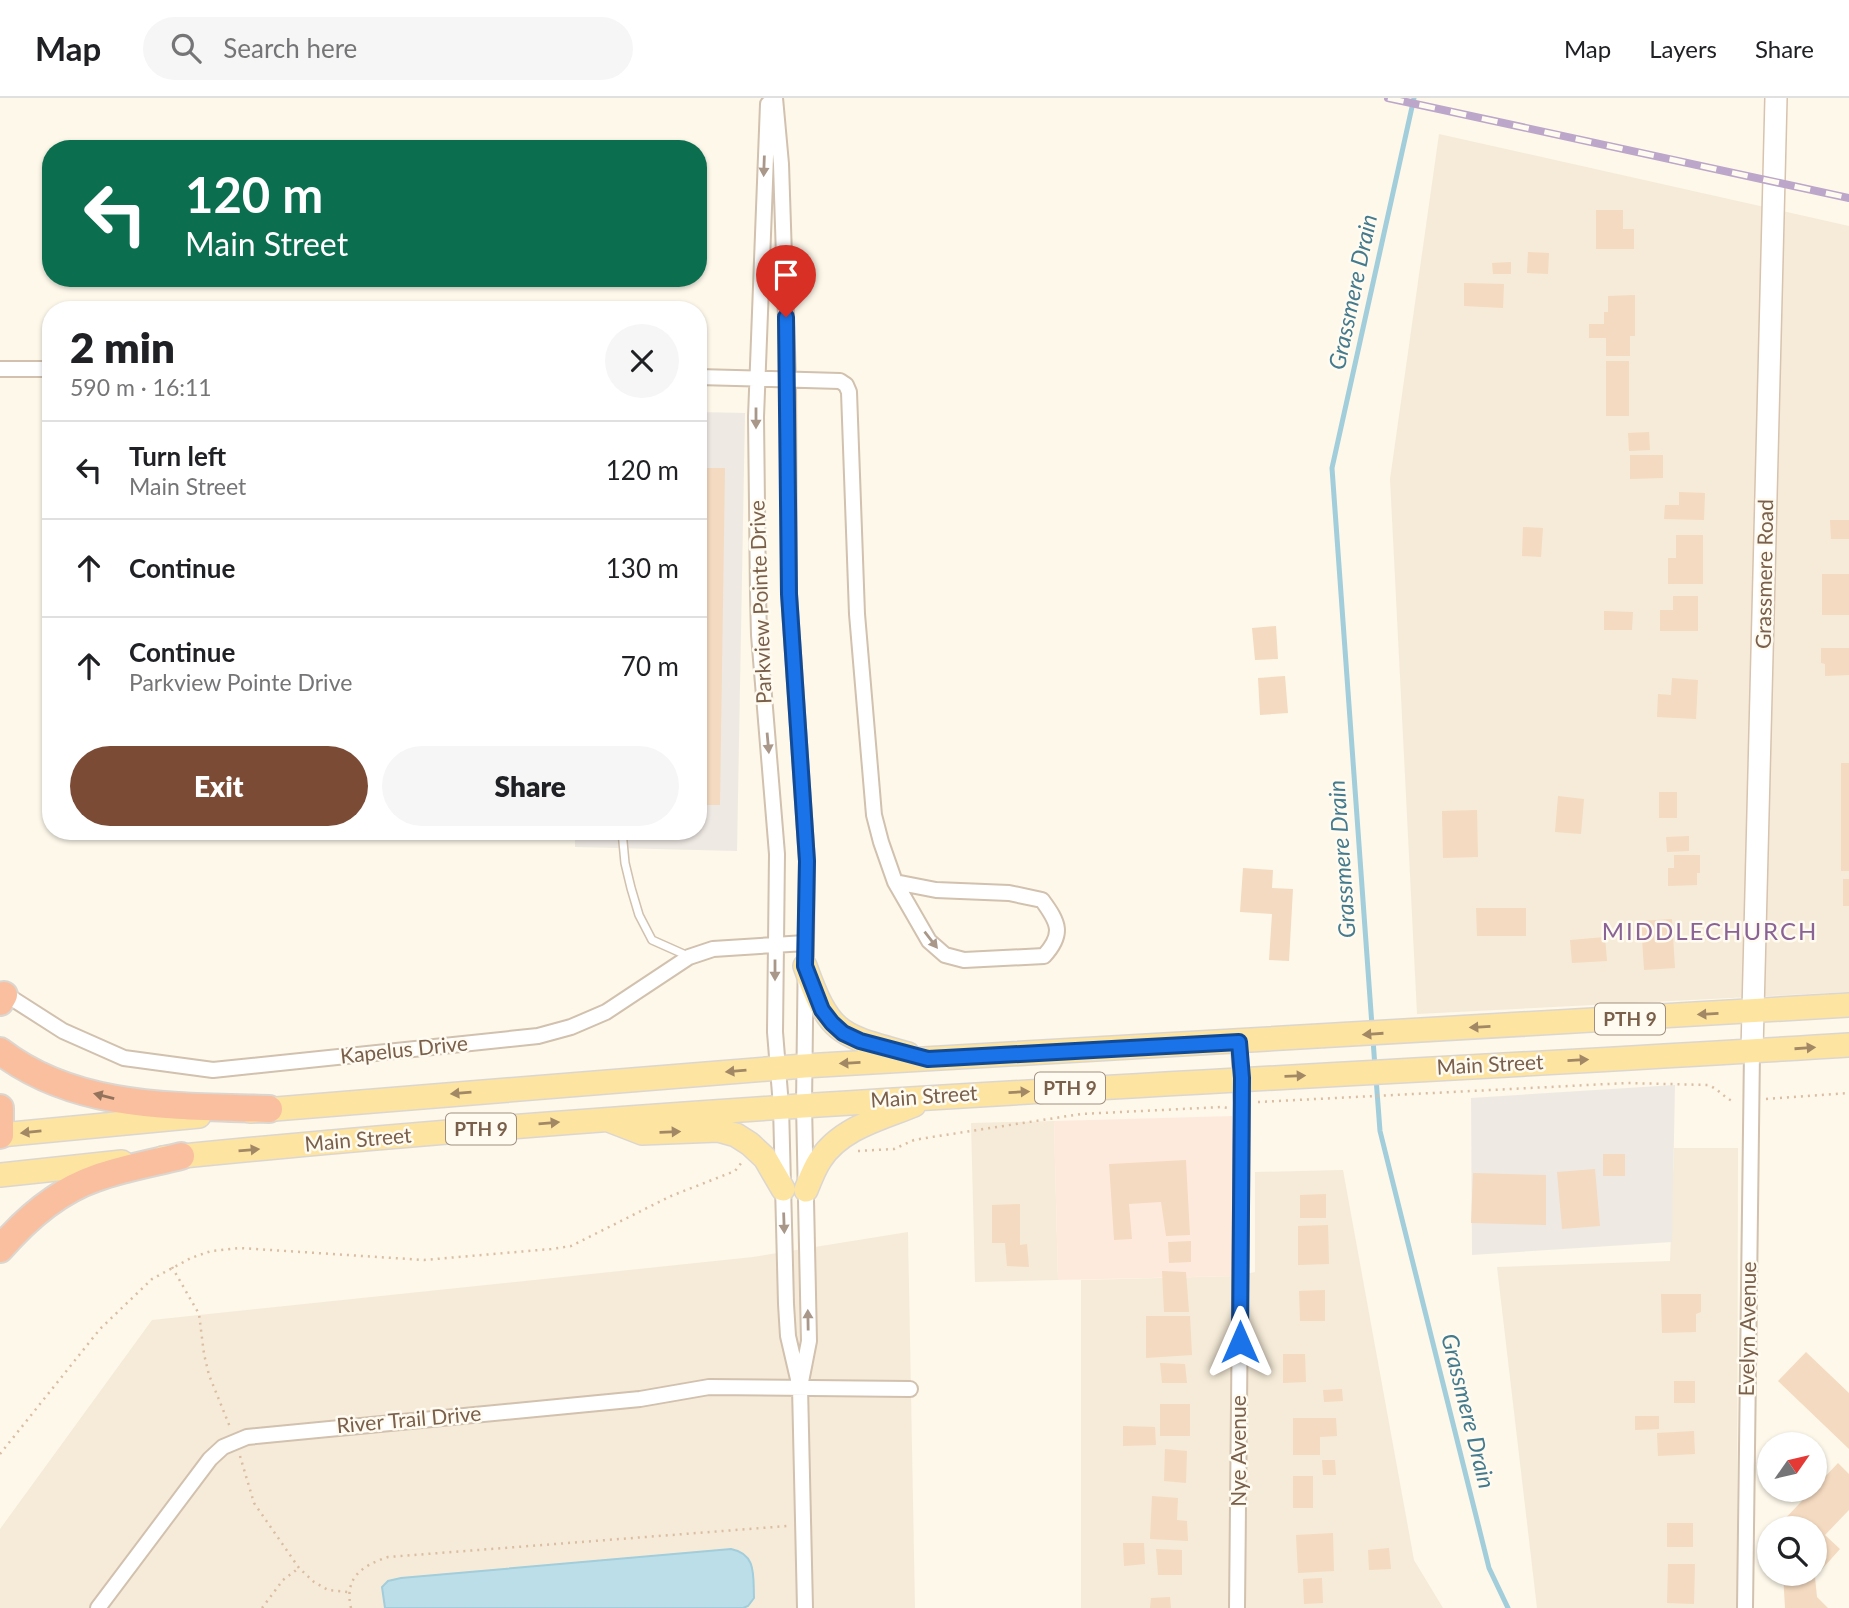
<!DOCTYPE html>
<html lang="en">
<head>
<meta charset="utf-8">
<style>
  body { margin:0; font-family:Lato,sans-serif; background:#f6f6f6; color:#202124; height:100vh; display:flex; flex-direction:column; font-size:26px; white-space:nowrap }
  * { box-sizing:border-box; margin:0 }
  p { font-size:23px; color:#757577 }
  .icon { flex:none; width:38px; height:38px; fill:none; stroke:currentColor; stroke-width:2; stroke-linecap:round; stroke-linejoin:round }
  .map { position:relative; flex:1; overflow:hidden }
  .sheet { position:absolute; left:42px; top:203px; width:665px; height:539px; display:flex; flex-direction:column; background:#fff; border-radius:28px; box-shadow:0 2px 5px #0004 }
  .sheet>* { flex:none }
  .hud { position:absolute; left:42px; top:42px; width:665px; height:147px; border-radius:28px; box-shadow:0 2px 5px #0004; background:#0b6e4f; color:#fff; overflow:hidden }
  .needle { width:46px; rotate:56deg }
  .controls { position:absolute; left:1757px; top:1334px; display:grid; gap:14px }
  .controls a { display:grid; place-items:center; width:70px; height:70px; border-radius:50%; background:#fff; box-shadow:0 2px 5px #0004; font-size:35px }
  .pin { position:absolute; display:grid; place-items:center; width:60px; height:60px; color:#fff; margin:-72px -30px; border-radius:50% 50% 50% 0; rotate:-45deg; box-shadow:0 0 7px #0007 }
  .pin .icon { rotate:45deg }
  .me { position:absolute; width:77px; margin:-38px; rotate:0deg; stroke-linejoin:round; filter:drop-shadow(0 0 5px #0008) }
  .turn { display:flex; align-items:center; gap:24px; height:147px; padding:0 28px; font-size:32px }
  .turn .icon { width:91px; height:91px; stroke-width:2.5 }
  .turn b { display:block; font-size:49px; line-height:60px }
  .round { display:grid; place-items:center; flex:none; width:74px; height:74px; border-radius:37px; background:#f6f6f6 }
  .head { display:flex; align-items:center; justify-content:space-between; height:119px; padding:0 28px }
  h1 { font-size:42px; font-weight:800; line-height:52px }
  .button { display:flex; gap:14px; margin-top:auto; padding:14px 28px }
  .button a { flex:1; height:80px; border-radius:42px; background:#7b4b36; color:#fff; font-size:28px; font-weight:800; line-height:80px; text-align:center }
  .button a+a { background:#f6f6f6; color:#202124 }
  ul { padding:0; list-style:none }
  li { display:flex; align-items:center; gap:21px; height:98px; padding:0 28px; border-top:2px solid #e0e0e0 }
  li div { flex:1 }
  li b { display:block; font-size:26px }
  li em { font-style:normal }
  header { display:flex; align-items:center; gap:42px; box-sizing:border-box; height:98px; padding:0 35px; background:#fff; border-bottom:2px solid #e0e0e0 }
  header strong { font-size:33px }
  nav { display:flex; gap:38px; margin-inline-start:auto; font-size:24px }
  .search { width:490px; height:63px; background:#f6f6f6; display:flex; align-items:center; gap:18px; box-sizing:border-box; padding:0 24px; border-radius:38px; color:#757577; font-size:26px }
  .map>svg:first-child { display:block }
  .residential { fill:#f6ebd8 }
  .commercial { fill:#feeadd }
  .industrial { fill:#efe9e3 }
  .water { fill:#bcdee9; stroke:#a2cddb; stroke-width:2 }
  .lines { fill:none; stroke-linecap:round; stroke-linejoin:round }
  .stream { stroke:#a2cddb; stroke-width:5 }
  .building { fill:#f4dac0 }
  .lane-casing { stroke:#d1c1ae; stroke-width:10 }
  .street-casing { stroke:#d1c1ae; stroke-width:18 }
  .secondary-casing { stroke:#d7c3ae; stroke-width:24 }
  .primary-casing { stroke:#dcd6d0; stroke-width:26 }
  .highway-casing { stroke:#dcd6d0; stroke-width:30 }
  .path { stroke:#dabda2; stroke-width:2.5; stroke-dasharray:2 5; stroke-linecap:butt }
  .lane { stroke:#fff; stroke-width:7 }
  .street { stroke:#fff; stroke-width:14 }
  .secondary { stroke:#fff; stroke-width:21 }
  .primary { stroke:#fee4a1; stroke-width:23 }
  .highway { stroke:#f9bf9f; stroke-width:26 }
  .rail-casing { stroke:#bca6c9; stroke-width:8 }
  .rail { stroke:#fffbf1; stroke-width:5; stroke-dasharray:16; stroke-linecap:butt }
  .oneway { fill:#a9988a }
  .oneway2 { fill:#a28865 }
  .oneway3 { fill:#93735c }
  .route-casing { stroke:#114b97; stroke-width:18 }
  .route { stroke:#1a73e8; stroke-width:12 }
  .labels { text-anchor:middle; stroke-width:5; stroke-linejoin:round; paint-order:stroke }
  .shield { fill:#fffbf1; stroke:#a28e7d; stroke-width:2 }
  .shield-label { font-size:19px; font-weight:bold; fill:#7a604b }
  .street-label { font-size:21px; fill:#7a604b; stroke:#fffbf1 }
  .water-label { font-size:23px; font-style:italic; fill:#437a8e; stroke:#fffbf1 }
  .quarter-label { font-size:24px; letter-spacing:2px; fill:#8a6396; stroke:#fffbf1 }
</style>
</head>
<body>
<header>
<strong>Map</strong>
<div class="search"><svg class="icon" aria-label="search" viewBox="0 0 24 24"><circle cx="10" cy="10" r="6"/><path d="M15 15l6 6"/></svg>Search here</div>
<nav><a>Map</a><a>Layers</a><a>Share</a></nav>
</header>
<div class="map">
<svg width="1849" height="1510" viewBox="0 0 1849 1510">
  <rect width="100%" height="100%" fill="#fdf8ea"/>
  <path class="residential" d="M 1439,36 L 1849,128 L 1849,894 L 1417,916 L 1390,381 Z
    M 1054,1023 L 1058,1182 L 975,1184 L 971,1025 Z
    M 1674,1050 L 1738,1050 L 1737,1510 L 1537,1510 L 1497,1169 L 1670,1163 Z
    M 1343,1072 L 1414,1462 L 1443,1510 L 1081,1510 L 1081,1182 L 1237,1178 L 1255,1174 L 1255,1074 Z
    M 908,1134 L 915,1510 L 0,1510 L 0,1431 L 152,1222 L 753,1159 Z"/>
  <path class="commercial" d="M 1232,1018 L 1237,1178 L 1058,1182 L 1054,1023 Z"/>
  <path class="industrial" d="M 698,314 L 745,315 L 737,753 L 575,749 L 575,733 L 698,733 Z
    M 1675,987 L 1672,1144 L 1472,1157 L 1471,1000 Z"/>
  <path class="water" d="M 731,1451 C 757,1456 753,1478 754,1500 L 748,1508 L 743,1510 L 385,1510 L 382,1489 L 388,1483 L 401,1480 Z"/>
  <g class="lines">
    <path class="stream" d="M 1372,928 L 1332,370 L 1414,0
      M 1373,941 L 1375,970
      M 1376,980 L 1380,1033 L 1489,1470 L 1508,1510"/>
  </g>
  <path class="building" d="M 1596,112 L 1623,112 L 1623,131 L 1634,131 L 1634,151 L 1596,151 Z
    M 1528,154 L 1549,155 L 1548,176 L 1527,175 Z
    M 1511,164 L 1511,176 L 1493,176 L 1492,165 Z
    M 1464,185 L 1504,186 L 1503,210 L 1464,208 Z
    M 1635,197 L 1635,238 L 1630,238 L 1630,258 L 1606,258 L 1606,240 L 1589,240 L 1589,226 L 1604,226 L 1604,214 L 1608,214 L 1608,198 Z
    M 1606,263 L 1629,263 L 1629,318 L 1606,318 Z
    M 1649,334 L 1650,352 L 1629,353 L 1628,335 Z
    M 1630,357 L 1663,357 L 1663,380 L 1630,381 Z
    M 698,370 L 725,370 L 720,707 L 698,707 Z
    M 1679,394 L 1705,395 L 1704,422 L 1664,421 L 1665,407 L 1679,407 Z
    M 1830,422 L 1849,422 L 1849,441 L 1831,441 Z
    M 1523,429 L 1543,430 L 1541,459 L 1522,458 Z
    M 1676,437 L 1703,437 L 1703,486 L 1668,486 L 1668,460 L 1676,460 Z
    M 1822,476 L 1849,476 L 1849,517 L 1822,517 Z
    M 1673,498 L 1698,498 L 1698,533 L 1660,533 L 1660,512 L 1673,512 Z
    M 1604,513 L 1633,514 L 1632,532 L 1604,532 Z
    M 1276,528 L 1278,561 L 1255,562 L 1252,530 Z
    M 1821,550 L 1849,550 L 1849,577 L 1825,578 L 1825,566 L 1821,565 Z
    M 1285,578 L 1288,615 L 1260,617 L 1258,580 Z
    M 1672,580 L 1698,582 L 1696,621 L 1657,619 L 1658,596 L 1671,597 Z
    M 1841,665 L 1849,665 L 1849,773 L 1841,773 Z
    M 1659,694 L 1677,694 L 1677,720 L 1659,720 Z
    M 1558,698 L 1584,701 L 1581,736 L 1555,734 Z
    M 1477,712 L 1478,759 L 1443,760 L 1442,713 Z
    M 1689,738 L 1689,753 L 1667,754 L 1666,739 Z
    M 1674,757 L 1700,757 L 1700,775 L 1697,775 L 1697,787 L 1668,788 L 1668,770 L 1674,770 Z
    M 1243,770 L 1273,772 L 1272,790 L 1293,791 L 1289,863 L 1269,862 L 1272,816 L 1240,814 Z
    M 1843,781 L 1849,781 L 1849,808 L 1843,808 Z
    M 1476,810 L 1526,810 L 1526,838 L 1477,838 Z
    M 1672,821 L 1675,870 L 1644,872 L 1641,823 Z
    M 1605,839 L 1607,863 L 1572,865 L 1570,842 Z
    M 1603,1056 L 1625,1056 L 1625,1078 L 1603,1078 Z
    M 1186,1062 L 1190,1137 L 1166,1138 L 1161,1104 L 1129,1106 L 1132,1141 L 1114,1142 L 1109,1066 Z
    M 1595,1071 L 1600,1128 L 1562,1131 L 1557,1074 Z
    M 1473,1075 L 1546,1077 L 1546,1127 L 1471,1125 Z
    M 1326,1096 L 1326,1120 L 1300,1120 L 1300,1097 Z
    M 1020,1106 L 1020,1147 L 1027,1146 L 1029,1169 L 1007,1168 L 1005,1145 L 992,1145 L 992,1107 Z
    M 1328,1127 L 1329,1166 L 1298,1167 L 1298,1128 Z
    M 1191,1143 L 1191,1164 L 1169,1165 L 1168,1144 Z
    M 1162,1173 L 1186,1174 L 1189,1214 L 1164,1214 Z
    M 1325,1192 L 1325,1223 L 1300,1223 L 1299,1193 Z
    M 1661,1196 L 1701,1196 L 1701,1214 L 1696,1216 L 1696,1234 L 1662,1235 Z
    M 1146,1218 L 1190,1218 L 1192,1257 L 1146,1260 Z
    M 1806,1254 L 1849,1295 L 1849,1351 L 1778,1283 Z
    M 1283,1256 L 1305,1256 L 1306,1284 L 1283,1285 Z
    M 1160,1265 L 1185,1266 L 1187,1285 L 1162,1285 Z
    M 1674,1283 L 1695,1283 L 1695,1305 L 1674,1305 Z
    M 1342,1291 L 1343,1303 L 1324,1304 L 1323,1292 Z
    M 1160,1306 L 1190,1306 L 1190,1338 L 1160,1338 Z
    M 1635,1318 L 1659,1318 L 1659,1331 L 1635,1332 Z
    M 1293,1320 L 1336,1320 L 1337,1338 L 1320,1339 L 1320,1357 L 1293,1357 Z
    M 1123,1328 L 1155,1329 L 1156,1347 L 1123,1348 Z
    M 1694,1333 L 1695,1356 L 1658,1358 L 1657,1335 Z
    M 1165,1351 L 1187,1353 L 1186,1385 L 1164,1383 Z
    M 1322,1362 L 1335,1362 L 1336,1377 L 1323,1377 Z
    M 1838,1365 L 1849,1376 L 1849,1412 L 1825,1437 L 1840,1451 L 1815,1479 L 1817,1499 L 1828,1510 L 1785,1510 L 1783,1475 L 1815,1475 L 1815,1430 L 1780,1430 L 1780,1426 Z
    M 1293,1378 L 1313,1378 L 1313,1410 L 1293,1410 Z
    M 1152,1398 L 1178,1400 L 1177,1422 L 1187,1423 L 1188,1443 L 1150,1441 Z
    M 1667,1425 L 1693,1425 L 1693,1449 L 1667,1449 Z
    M 1333,1435 L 1334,1473 L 1298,1475 L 1296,1437 Z
    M 1123,1445 L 1144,1445 L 1145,1466 L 1124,1468 Z
    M 1389,1450 L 1391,1471 L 1369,1472 L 1368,1452 Z
    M 1156,1451 L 1182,1452 L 1182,1477 L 1158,1477 Z
    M 1668,1466 L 1695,1466 L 1694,1506 L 1667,1505 Z
    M 1322,1480 L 1323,1505 L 1304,1506 L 1303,1481 Z
    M 1170,1499 L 1171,1510 L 1150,1510 L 1151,1500 Z"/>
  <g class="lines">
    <defs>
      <path id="lane" d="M 622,733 L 625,765 L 631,790 L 639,817 L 652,842 L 688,858"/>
      <path id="street" d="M 775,0 L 781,66 L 788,282 L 789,496 L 807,763 L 804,1007 L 809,1243 L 800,1289 L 805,1510
        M 768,6 L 756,319 L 758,496 L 759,537 L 777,756 L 775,934 L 781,1008 L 786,1206 L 788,1238 L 798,1281
        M 0,271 L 51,271
        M 698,279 L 840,283 L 846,287 L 849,294 L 857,516 L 874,717 L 881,744 L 895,784 L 929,843 L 945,857 L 964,862 L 1044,858 C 1064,836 1059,825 1042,802 L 1009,795 L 936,792 L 895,784
        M 2,894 L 63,933 L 124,960 L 213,972 L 538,938 L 571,929 L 606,914 L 689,859 L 713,851 L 805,845
        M 98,1510 L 210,1361 L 223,1349 L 247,1339 L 640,1301 L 709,1289 L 910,1291
        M 1237,1510 L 1242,1005 L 1239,944
        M 1745,1510 L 1752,953"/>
      <path id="secondary" d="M 1752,953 L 1776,0"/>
      <path id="primary" d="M 805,868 C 830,938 840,937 908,956
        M 250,1013 L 804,968 L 1849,907
        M 611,1023 L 642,1035 L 718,1032 L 736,1037 L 750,1046 L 765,1060 L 783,1091
        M 0,1037 L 199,1018
        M 163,1060 C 724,1003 1287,982 1849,947
        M 0,1077 L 122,1064
        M 806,1092 C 810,1082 814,1071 820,1062 C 840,1030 882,1020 914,1007"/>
      <path id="highway" d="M 0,904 L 4,897
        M 0,953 C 76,1012 179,1008 269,1011
        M 0,1010 L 0,1037
        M 0,1151 C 26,1121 58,1093 96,1080 C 124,1070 153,1065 181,1058"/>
    </defs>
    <use href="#lane" class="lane-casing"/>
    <use href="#street" class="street-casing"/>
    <use href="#secondary" class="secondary-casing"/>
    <use href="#primary" class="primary-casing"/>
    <use href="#highway" class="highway-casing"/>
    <path class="path" d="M 1766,1001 L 1849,995
      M 1258,1004 L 1627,985 L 1708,987 C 1719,991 1725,1001 1735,1004
      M 858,1053 L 894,1051 L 914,1042 L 932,1039 L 1081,1016 L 1222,1009 L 1228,1010
      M 172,1169 L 199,1216 L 204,1256 L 209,1277 L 230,1329
      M 0,1356 L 100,1231 L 152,1181 L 191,1160 L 211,1153 L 240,1150 L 424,1162 L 551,1151 L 571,1148 L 671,1098 L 735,1073 L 742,1064
      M 240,1358 L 254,1405 L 299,1470 L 314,1484 L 328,1492 L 348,1494
      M 262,1510 L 283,1482 L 299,1470
      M 351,1510 C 344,1480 361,1468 388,1459 L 787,1428"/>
    <use href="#lane" class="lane"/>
    <use href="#street" class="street"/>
    <use href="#secondary" class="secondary"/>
    <use href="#primary" class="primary"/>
    <use href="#highway" class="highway"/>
    <defs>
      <path id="rail" d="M 1388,0 L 1849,100"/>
    </defs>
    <use href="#rail" class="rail-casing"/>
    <use href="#rail" class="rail"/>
  </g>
  <defs><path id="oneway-solid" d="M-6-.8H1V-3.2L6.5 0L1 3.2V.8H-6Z" transform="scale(1.75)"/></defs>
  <g class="oneway">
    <use href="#oneway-solid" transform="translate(764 68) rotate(92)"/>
    <use href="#oneway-solid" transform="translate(756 320) rotate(90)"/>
    <use href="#oneway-solid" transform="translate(768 645) rotate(85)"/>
    <use href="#oneway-solid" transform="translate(931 842) rotate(52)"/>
    <use href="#oneway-solid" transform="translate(775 872) rotate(90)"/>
    <use href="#oneway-solid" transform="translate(784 1125) rotate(88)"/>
    <use href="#oneway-solid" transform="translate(808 1222) rotate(-91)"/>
  </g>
  <g class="oneway2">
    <use href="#oneway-solid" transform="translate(1708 916) rotate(177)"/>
    <use href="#oneway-solid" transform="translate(1480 929) rotate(177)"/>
    <use href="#oneway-solid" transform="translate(1373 936) rotate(176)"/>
    <use href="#oneway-solid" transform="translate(1805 950) rotate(-4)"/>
    <use href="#oneway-solid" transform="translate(1578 962) rotate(-3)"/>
    <use href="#oneway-solid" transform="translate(850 965) rotate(177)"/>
    <use href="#oneway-solid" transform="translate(736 973) rotate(175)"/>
    <use href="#oneway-solid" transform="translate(1295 978) rotate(-2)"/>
    <use href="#oneway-solid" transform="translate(1019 994) rotate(-3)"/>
    <use href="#oneway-solid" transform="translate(461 995) rotate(175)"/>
    <use href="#oneway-solid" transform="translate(549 1025) rotate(-5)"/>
    <use href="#oneway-solid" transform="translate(31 1034) rotate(174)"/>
    <use href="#oneway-solid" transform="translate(670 1034) rotate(-2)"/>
    <use href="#oneway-solid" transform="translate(249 1052) rotate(-5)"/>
  </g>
  <use class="oneway3" href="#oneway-solid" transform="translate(104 998) rotate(-166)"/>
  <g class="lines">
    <defs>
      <path id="route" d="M 786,219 L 789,496 L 807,763 L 805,868 L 822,912 L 832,925 L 843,935 L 860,943 L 928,961 L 1239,944 L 1242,980 L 1240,1244"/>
    </defs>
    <use href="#route" class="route-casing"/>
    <use href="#route" class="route"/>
  </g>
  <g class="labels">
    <g class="shield">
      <rect x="1595" y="905.5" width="70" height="31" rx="5"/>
      <rect x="1035" y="974.5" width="70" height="31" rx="5"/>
      <rect x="446" y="1015.5" width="70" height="31" rx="5"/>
    </g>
    <g class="shield-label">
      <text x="1630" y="928">PTH 9</text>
      <text x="1070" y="997">PTH 9</text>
      <text x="481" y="1038">PTH 9</text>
    </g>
    <g class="street-label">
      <text transform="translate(1765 476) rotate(-89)" y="7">Grassmere Road</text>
      <text transform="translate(761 504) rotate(-92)" y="7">Parkview Pointe Drive</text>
      <text transform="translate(404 952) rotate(-6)" y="7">Kapelus Drive</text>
      <text transform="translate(1490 967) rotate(-3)" y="7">Main Street</text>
      <text transform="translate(924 999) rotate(-4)" y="7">Main Street</text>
      <text transform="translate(358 1042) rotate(-5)" y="7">Main Street</text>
      <text transform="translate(1748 1231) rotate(-89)" y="7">Evelyn Avenue</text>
      <text transform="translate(409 1322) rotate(-5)" y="7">River Trail Drive</text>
      <text transform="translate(1239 1353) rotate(-90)" y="7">Nye Avenue</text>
    </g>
    <g class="water-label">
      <text transform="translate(1353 194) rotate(-78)" y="8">Grassmere Drain</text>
      <text transform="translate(1342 761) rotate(-94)" y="8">Grassmere Drain</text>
      <text transform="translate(1468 1313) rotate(76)" y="8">Grassmere Drain</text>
    </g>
    <g class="quarter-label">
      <text x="1710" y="842">MIDDLECHURCH</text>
    </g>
  </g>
</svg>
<div class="controls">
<a><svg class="needle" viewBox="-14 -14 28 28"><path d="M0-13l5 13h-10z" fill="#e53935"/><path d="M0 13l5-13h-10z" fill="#757577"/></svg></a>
<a><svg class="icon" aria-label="search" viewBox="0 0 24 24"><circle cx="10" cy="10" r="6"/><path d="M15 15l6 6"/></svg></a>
</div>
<div class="pin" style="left:786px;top:219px;background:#d93025"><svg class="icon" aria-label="arrive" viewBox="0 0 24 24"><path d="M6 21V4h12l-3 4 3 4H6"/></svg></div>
<svg class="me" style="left:1240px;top:1244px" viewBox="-20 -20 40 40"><path d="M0-17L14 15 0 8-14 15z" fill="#1a73e8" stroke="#fff" stroke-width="4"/></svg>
<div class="hud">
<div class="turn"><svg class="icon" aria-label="left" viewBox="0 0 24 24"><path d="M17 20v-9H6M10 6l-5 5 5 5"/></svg><div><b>120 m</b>Main Street</div></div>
</div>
<section class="sheet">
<div class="head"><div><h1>2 min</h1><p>590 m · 16:11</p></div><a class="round"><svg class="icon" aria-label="close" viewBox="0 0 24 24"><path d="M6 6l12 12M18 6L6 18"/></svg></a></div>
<ul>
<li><svg class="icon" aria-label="left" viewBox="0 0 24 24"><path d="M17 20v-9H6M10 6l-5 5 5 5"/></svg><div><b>Turn left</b><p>Main Street</p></div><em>120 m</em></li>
<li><svg class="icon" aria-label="ahead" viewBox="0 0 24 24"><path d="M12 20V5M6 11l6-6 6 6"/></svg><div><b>Continue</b></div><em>130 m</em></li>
<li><svg class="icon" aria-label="ahead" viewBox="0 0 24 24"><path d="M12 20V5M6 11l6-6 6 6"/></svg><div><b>Continue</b><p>Parkview Pointe Drive</p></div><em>70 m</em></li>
</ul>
<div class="button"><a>Exit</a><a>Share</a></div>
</section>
</div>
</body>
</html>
